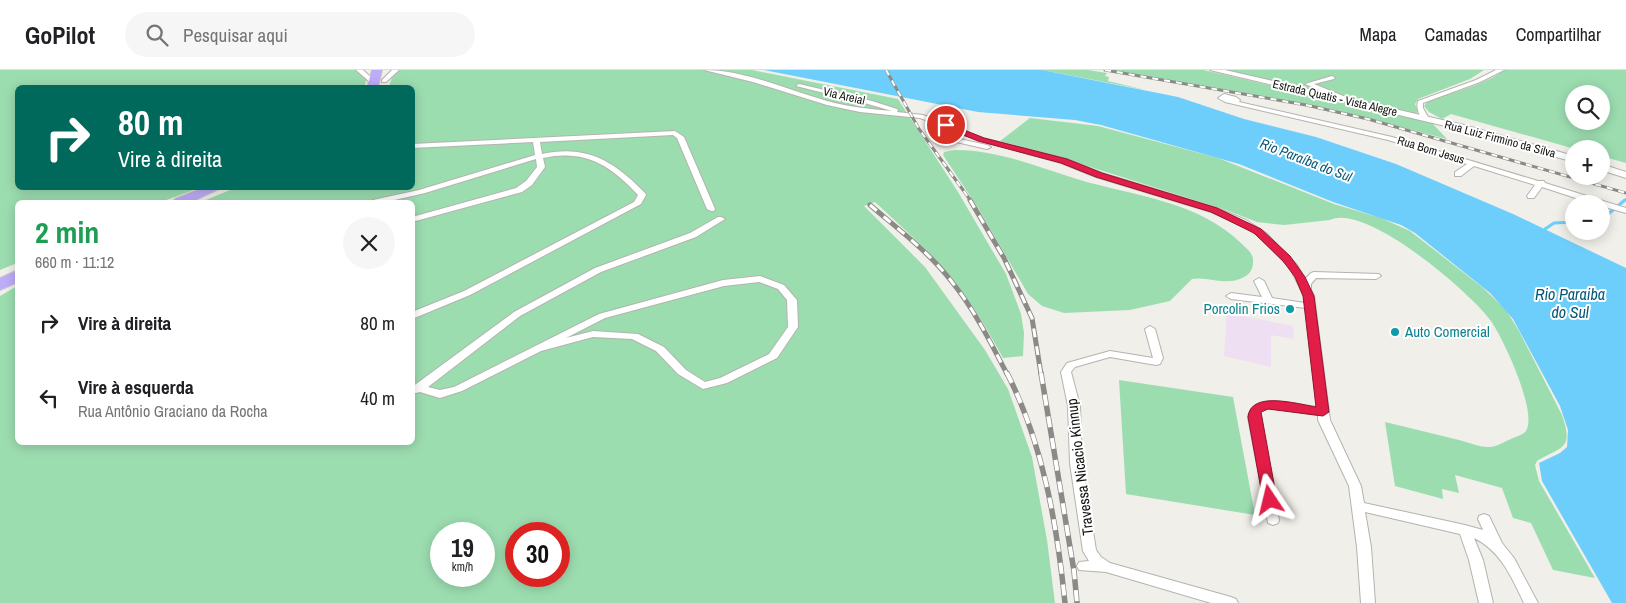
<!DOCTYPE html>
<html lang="pt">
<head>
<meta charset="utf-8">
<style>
  body { margin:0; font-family:"Archivo Narrow",sans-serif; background:#f6f6f6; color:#202124; height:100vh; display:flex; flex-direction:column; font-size:19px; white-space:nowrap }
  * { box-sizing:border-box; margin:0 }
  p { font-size:16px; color:#757577 }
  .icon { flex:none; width:28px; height:28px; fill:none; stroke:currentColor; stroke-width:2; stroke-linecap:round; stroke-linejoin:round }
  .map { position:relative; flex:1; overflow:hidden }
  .drawer { position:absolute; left:15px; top:130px; width:400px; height:245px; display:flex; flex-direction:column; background:#fff; border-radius:8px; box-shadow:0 2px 12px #0003 }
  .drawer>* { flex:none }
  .top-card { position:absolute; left:15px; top:15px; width:400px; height:105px; border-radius:8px; box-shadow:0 2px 12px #0003; background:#00695c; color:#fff; overflow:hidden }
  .fabs { position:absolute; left:1565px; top:15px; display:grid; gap:10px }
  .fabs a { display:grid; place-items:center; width:45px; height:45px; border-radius:50%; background:#fff; box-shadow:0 2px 12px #0003; font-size:25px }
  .speed { position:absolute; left:430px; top:452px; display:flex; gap:10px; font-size:25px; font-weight:700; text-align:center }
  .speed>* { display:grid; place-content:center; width:65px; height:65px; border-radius:50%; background:#fff; box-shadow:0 2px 12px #0003; line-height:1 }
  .speed small { font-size:12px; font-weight:400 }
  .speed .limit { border:8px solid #d22; background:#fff; color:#111 }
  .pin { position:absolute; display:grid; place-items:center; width:42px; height:42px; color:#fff; margin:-21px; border:2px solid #fff; border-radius:50%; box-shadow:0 1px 5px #0007 }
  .me { position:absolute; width:55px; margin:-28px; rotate:350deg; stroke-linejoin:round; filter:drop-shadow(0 0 4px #0008) }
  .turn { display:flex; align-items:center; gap:18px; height:105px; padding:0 20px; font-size:22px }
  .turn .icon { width:65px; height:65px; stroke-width:2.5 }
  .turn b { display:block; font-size:35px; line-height:42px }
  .round { display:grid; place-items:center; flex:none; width:52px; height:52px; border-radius:26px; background:#f6f6f6 }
  .overview { display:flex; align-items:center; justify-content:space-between; height:85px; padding:0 20px }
  h1 { font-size:30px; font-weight:700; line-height:38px; color:#1e9e55 }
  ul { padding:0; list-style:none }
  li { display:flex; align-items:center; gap:15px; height:75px; padding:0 20px }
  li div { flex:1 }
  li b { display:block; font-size:19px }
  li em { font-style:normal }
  header { display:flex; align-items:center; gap:30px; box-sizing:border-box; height:70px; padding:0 25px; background:#fff; border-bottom:1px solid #e0e0e0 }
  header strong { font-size:24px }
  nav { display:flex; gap:28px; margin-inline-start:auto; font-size:18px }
  .search { width:350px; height:45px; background:#f6f6f6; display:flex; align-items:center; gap:12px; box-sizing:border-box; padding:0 18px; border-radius:28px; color:#757577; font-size:19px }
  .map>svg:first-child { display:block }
  .education { fill:#efdff2 }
  .green { fill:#9cddb0; fill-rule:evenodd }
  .water { fill:#6dcefc }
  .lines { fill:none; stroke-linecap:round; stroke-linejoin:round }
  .stream-far1 { stroke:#6dcefc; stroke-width:2 }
  .stream { stroke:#6dcefc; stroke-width:3 }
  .street-casing { stroke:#b4b3ae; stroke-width:2 }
  .secondary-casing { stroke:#b4b3ae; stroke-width:2 }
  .highway-casing { stroke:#cbcbcb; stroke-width:2 }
  .street { fill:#fff; fill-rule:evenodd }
  .secondary { fill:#fff; fill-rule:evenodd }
  .highway { fill:#beacf8; fill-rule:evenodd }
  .rail-far2-casing { stroke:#8b8a86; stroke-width:3 }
  .rail-far1-casing { stroke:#8b8a86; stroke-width:5 }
  .rail-casing { stroke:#8b8a86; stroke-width:5.5 }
  .rail-far2 { stroke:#fff; stroke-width:2; stroke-dasharray:6; stroke-linecap:butt }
  .rail-far1 { stroke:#fff; stroke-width:3; stroke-dasharray:9; stroke-linecap:butt }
  .rail { stroke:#fff; stroke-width:4; stroke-dasharray:11; stroke-linecap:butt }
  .route { fill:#e11d48; stroke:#92132f }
  .culture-dot { fill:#0f9aa8; stroke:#fff; stroke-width:2 }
  .labels { text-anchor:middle; stroke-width:4; stroke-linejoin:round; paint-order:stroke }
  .far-street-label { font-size:12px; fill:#141412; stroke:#fff }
  .far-water-label { font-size:14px; font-style:italic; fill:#035776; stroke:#fff }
  .culture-label { font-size:15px; fill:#0d838f; stroke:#fff; text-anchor:end }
  .street-label { font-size:15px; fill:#141412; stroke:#fff }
  .water-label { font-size:16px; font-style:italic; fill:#035776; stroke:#fff }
</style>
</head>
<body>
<header>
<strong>GoPilot</strong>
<div class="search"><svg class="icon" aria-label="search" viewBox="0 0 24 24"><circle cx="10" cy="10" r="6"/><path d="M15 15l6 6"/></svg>Pesquisar aqui</div>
<nav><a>Mapa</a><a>Camadas</a><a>Compartilhar</a></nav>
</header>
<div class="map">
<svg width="1626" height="533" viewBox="0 0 1626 533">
  <rect width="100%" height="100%" fill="#f0efe9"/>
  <path class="education" d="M 1227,243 L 1293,256 L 1294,269 L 1271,265 L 1271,297 L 1224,286 Z"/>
  <path class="green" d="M 0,0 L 358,0 L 367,8 L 364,18 L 18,18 L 18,118 L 199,118 L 161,132 L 18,132 L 17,193 L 0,200 Z
    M 394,0 L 752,0 L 898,29 L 958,122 L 1006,204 L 1021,244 L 1024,263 L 1023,286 L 1003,288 C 986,257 968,226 944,199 C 923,175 898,154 875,132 L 864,136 L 925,197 L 985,280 L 1008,319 L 1032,387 L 1047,470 L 1055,533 L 0,533 L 0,226 L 17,216 L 18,372 L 412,372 L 412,132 L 201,132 L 235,118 L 412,118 L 412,18 L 389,17 ZM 441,464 L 484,464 L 484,506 L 441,506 ZM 516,464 L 559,464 L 559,506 L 516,506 Z
    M 1042,0 L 1088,0 L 1107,3 L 1105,6 L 1109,7 L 1108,11 L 1146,20 Z
    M 1108,0 L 1203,0 L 1222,4 L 1432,53 L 1447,69 L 1335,40 Z
    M 1220,0 L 1484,0 L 1470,9 L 1418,29 L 1415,34 L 1418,42 L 1414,44 Z
    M 1503,0 L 1626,0 L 1626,93 L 1601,86 L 1601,79 L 1575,79 L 1451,44 L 1442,49 L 1429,42 L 1424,36 L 1428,31 C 1441,27 1497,10 1503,0 ZM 1574,24 L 1601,24 L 1601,51 L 1574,51 Z
    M 1030,48 L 1098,56 L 1218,88 L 1334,134 L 1381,148 L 1410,161 L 1482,217 L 1506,240 L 1519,261 L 1562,345 C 1574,380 1562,376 1537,391 L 1535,395 L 1539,411 L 1595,508 L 1553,500 L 1531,453 L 1513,448 L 1502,418 L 1455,405 L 1459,423 L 1442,419 L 1443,429 L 1395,416 L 1385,352 C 1410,358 1434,364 1459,370 C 1468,372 1478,377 1488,377 C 1495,378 1506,371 1513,368 C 1517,366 1523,365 1526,361 C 1538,342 1503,268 1491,251 C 1470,222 1366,133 1330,150 L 1284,155 L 1257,152 L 1226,140 L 1062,88 L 1000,71 Z
    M 954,80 C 996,79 1040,98 1080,110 C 1135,126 1198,131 1242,174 C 1247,179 1254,184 1253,192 C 1253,199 1250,204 1244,207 C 1226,217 1210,206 1192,209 L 1170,231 L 1130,240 L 1064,243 L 1042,236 L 1028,224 L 978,138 L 943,85 L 944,82 Z
    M 1119,310 L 1233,327 L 1255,445 L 1126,424 Z"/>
  <path class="water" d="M 764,0 L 1042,0 L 1178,27 L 1244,49 L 1316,67 L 1396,94 L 1513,144 L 1626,198 L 1626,533 L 1612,533 L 1542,411 L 1539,393 L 1560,383 L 1567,377 L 1568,360 L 1560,336 L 1513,249 L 1490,223 L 1415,163 L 1401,155 L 1333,132 L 1239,94 L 1101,55 L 1075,50 L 978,42 Z"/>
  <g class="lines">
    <path class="stream-far1" d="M 1623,131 L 1626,129"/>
    <path class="stream" d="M 1601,150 L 1625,130
      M 1545,159 L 1554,153 L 1574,152"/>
    <defs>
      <path id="street" d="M 356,0 L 363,0 L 377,13 L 372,14 Z
        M 392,0 L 399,0 L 386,12 L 382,12 L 382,10 Z
        M 704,0 C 746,0 787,20 827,31 C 848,37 870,39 892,41 L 868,34 L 796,16 L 799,14 L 872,31 L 897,39 L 898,40 L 897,42 L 923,45 L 983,68 L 1067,89 L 1102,103 L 1217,138 L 1246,150 L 1266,163 L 1297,195 L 1305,209 L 1311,203 L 1314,202 L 1379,204 L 1381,206 L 1376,209 L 1316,208 L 1311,214 L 1311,220 L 1314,226 L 1330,350 L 1361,416 L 1364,433 L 1465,455 L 1483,460 L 1478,449 L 1479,446 L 1484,444 L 1489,446 L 1502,473 L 1514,488 L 1538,533 L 1524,533 C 1512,508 1501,481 1474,468 L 1483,490 L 1493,533 L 1479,533 L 1469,490 L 1460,464 L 1365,442 L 1371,477 L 1375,533 L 1361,533 L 1357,477 L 1349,416 L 1318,350 L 1318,345 L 1268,338 L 1260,342 L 1260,347 L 1279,450 L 1278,453 L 1273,455 L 1268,453 L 1248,347 C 1252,321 1298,335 1317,337 L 1306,238 L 1231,229 L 1226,226 L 1231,223 L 1262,227 L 1254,211 L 1259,208 L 1264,211 L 1272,228 L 1305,233 L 1304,226 L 1290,198 L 1260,167 L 1240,154 L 1211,142 L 1096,107 L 1061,93 L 979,70 L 920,48 L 860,42 L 827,35 L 753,12 Z
        M 1496,0 L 1504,0 L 1480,12 L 1423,33 L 1423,38 L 1429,49 L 1426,51 C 1419,48 1416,38 1418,31 L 1476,10 Z
        M 1332,6 L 1335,8 L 1334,9 L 1314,14 L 1353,30 L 1353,32 L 1349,32 L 1305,14 Z
        M 1224,24 L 1236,27 L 1240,30 L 1239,32 L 1392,67 L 1538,111 L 1544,111 L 1545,113 L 1626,138 L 1626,143 L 1601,136 L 1601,134 L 1594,134 L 1542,117 L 1534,128 L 1528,128 L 1527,126 L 1535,115 L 1474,96 L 1461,106 L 1455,106 L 1455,102 L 1467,94 L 1388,70 L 1225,32 L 1218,28 Z
        M 675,61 L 684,67 L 715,139 L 714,141 L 711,141 L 707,139 L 677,68 L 673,65 L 540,72 L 542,84 C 587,74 615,92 645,123 L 646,125 L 641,134 L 470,225 L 412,249 L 412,242 L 464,221 L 634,132 L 638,125 C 610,95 585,79 543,88 L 545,97 L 532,115 L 522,122 L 412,152 L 412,147 L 516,118 L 526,111 L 537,97 L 536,89 L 425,123 L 386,132 L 372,132 L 373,130 L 419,120 L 535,85 L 533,72 L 412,78 L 412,74 Z
        M 932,63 L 987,75 L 991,77 L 987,79 L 930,66 L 929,65 Z
        M 718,147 L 721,147 L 725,149 L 696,167 L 601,202 L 520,246 L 428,317 L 440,320 L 454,317 L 599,244 L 723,210 L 760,206 L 784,215 L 797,230 L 798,257 L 777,288 L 727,313 L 703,319 L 678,304 L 656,281 L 632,269 L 593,267 L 541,281 L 462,321 L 440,328 L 420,322 L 412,324 L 412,317 L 514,242 L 595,198 L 690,163 ZM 759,212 L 778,219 L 787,230 L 788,257 L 769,284 L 720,308 L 705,312 L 686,300 L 664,277 L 638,264 L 593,261 L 566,268 L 605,248 L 724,216 Z
        M 1150,256 L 1155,259 L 1163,288 L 1160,294 L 1156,295 L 1110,287 L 1075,297 L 1071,302 L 1080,336 L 1082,393 L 1096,480 L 1101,487 L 1110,493 L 1231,527 L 1236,529 L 1238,533 L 1211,533 L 1106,502 L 1079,500 L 1077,496 L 1079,492 L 1089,491 L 1083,481 L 1070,393 L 1068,336 L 1061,302 L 1067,293 L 1110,281 L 1153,288 L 1145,259 Z"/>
      <path id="secondary" d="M 1210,0 L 1225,0 L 1464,55 L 1574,86 L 1574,92 L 1462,60 Z
        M 1601,94 L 1626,102 L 1626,108 L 1601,100 Z"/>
      <path id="highway" d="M 372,0 L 382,0 L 378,18 L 367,18 Z
        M 203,118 L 221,118 L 191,132 L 173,132 L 175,129 Z
        M 18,200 L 18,212 L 0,220 L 0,208 Z"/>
    </defs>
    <use href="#street" class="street-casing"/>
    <use href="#secondary" class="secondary-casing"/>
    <use href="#highway" class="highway-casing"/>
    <use href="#street" class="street"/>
    <use href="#secondary" class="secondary"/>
    <use href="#highway" class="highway"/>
    <defs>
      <path id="rail-far2" d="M 886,0 L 919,59 L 971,131
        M 1105,0 L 1306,35 L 1368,49 L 1626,123"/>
      <path id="rail-far1" d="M 970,130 L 1004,188 L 1032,248 L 1041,304
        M 870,135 C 898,159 929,182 952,212 C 974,239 991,273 1007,304"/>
      <path id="rail" d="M 1007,303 C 1043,374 1057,454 1065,533
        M 1041,303 L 1074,501 L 1077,533"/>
    </defs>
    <use href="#rail-far2" class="rail-far2-casing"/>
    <use href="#rail-far1" class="rail-far1-casing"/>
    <use href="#rail" class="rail-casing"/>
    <use href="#rail-far2" class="rail-far2"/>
    <use href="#rail-far1" class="rail-far1"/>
    <use href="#rail" class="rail"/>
  </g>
  <path class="route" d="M 943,54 L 949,54 L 984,68 L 1067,89 L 1102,103 L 1217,138 L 1261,159 L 1290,186 L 1305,207 L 1314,226 L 1329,342 L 1323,346 L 1268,339 L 1261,342 L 1277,430 L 1275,434 L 1265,434 L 1263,430 L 1248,347 C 1251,320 1297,334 1316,337 L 1303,226 L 1295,207 L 1283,191 L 1254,163 L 1211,142 L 1096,107 L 1061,93 L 978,71 L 943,57 Z"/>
  <g class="culture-dot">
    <circle cx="1290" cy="239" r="5"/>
    <circle cx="1395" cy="262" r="5"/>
  </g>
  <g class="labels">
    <g class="far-street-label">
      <text transform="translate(844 26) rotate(13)" y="4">Via Areial</text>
      <text transform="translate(1335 28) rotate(13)" y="4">Estrada Quatis - Vista Alegre</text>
      <text transform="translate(1500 69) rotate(15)" y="4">Rua Luiz Firmino da Silva</text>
      <text transform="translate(1431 80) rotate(17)" y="4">Rua Bom Jesus</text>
    </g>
    <g class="far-water-label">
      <text transform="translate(1306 90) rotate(21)" y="5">Rio Paraíba do Sul</text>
    </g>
    <g class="culture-label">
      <text x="1280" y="244">Porcolin Frios</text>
      <text x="1405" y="267" text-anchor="start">Auto Comercial</text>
    </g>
    <g class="street-label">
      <text transform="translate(1080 397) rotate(-97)" y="5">Travessa Nicacio Kinnup</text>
    </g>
    <g class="water-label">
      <text x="1570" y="230">Rio Paraiba<tspan x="1570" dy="18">do Sul</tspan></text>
    </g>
  </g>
</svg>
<div class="fabs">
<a><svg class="icon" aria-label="search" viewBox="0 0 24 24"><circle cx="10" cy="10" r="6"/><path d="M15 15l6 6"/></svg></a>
<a>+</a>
<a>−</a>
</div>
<div class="speed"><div>19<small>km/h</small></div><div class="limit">30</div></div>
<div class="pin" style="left:946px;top:55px;background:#d93025"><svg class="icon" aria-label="arrive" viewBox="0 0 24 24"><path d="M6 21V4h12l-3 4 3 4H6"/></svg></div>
<svg class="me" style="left:1270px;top:430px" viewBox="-20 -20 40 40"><path d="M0-17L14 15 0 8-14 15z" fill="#e11d48" stroke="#fff" stroke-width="4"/></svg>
<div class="top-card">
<div class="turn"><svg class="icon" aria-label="right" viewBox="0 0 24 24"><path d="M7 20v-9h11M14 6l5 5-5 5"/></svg><div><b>80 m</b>Vire à direita</div></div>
</div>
<section class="drawer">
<div class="overview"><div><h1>2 min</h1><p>660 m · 11:12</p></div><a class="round"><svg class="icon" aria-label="close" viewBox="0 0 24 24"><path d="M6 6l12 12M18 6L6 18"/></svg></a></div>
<ul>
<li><svg class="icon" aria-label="right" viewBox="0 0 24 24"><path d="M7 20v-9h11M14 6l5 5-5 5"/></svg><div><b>Vire à direita</b></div><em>80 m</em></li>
<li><svg class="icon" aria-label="left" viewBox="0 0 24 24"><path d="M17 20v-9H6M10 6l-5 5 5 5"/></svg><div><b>Vire à esquerda</b><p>Rua Antônio Graciano da Rocha</p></div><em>40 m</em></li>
</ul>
</section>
</div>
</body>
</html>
